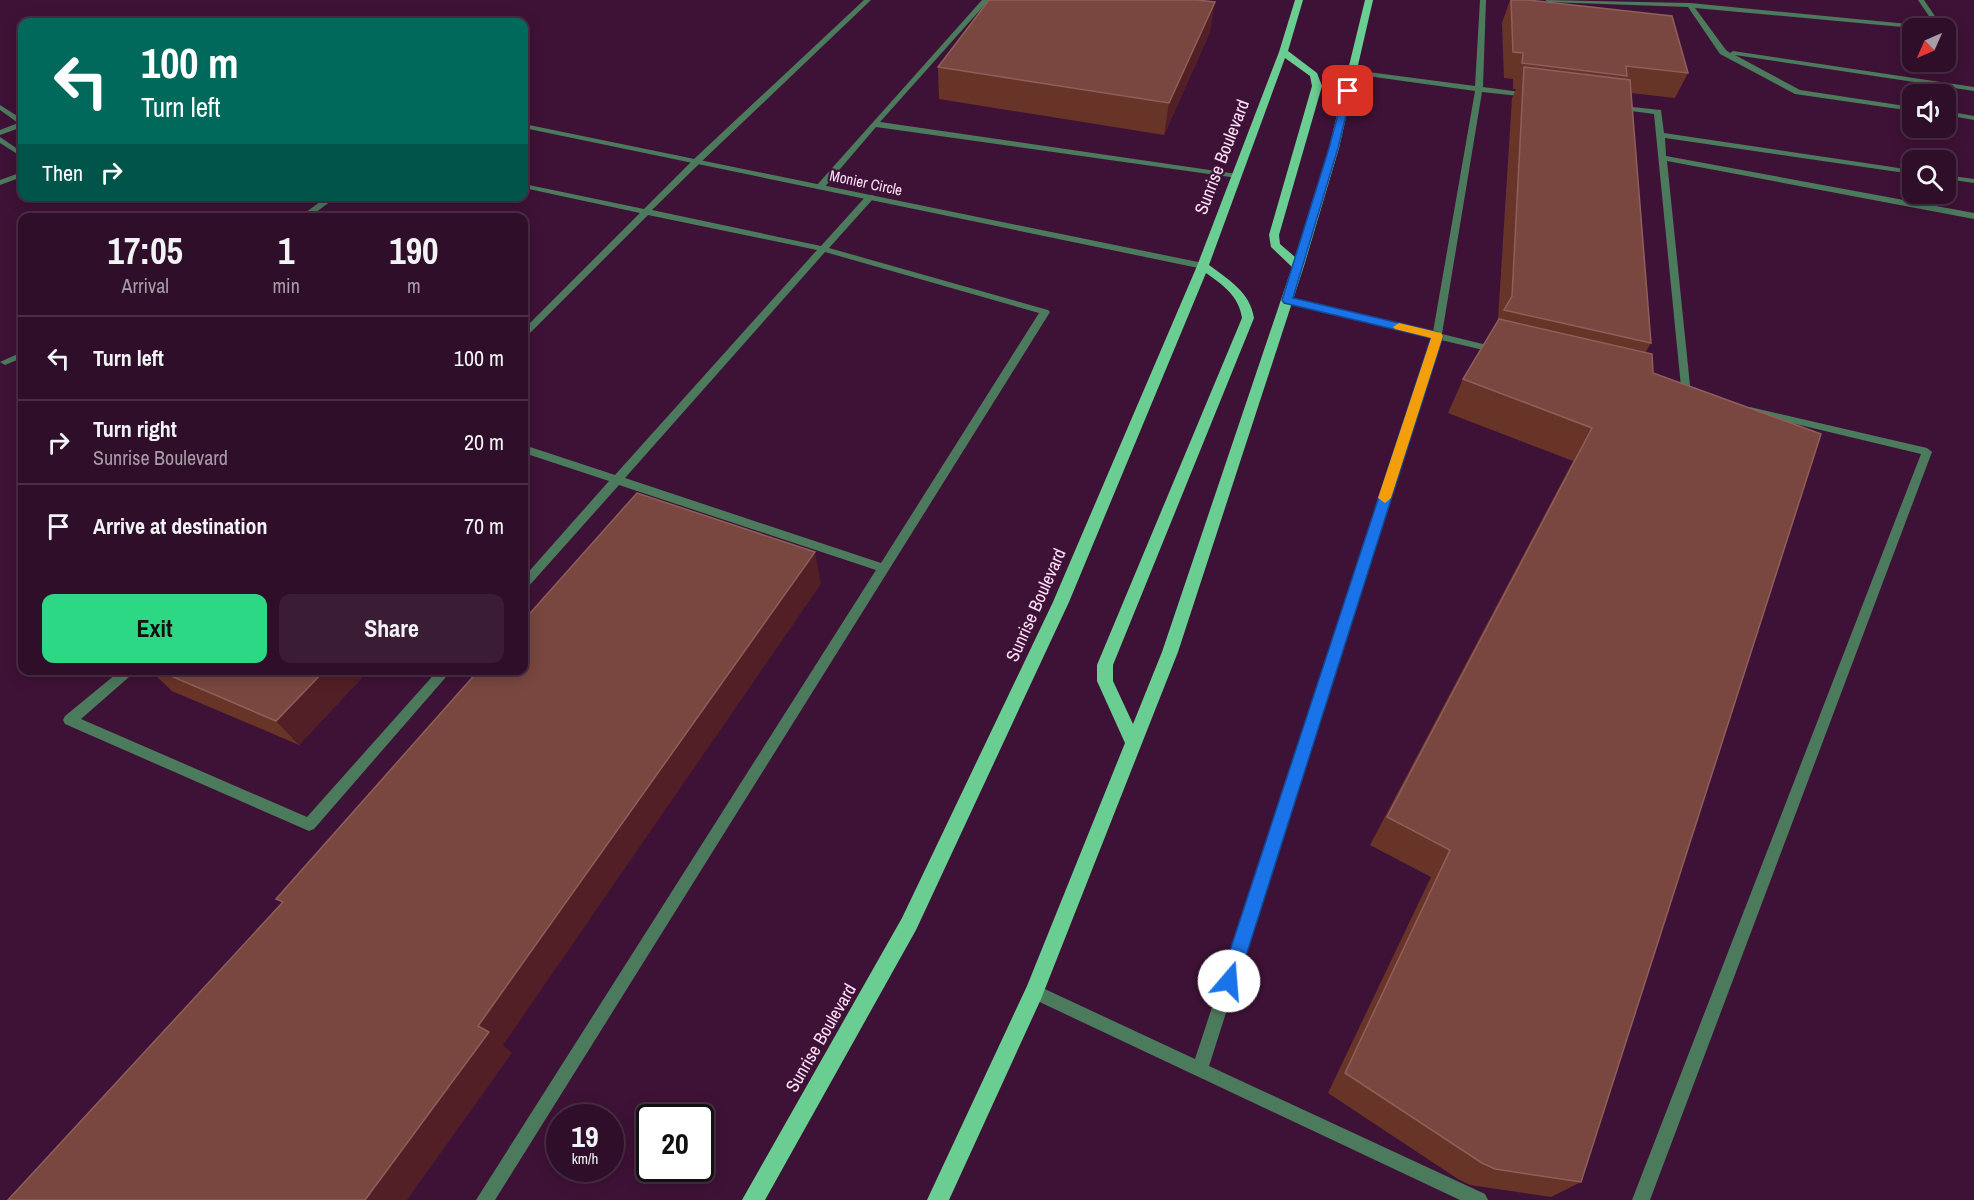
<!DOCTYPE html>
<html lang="en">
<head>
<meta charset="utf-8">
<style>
  body { margin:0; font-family:"Archivo Narrow",sans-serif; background:#3a1c34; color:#f1f3f6; height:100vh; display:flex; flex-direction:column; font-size:22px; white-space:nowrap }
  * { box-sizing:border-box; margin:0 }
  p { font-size:20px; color:#a79ca8 }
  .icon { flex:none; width:33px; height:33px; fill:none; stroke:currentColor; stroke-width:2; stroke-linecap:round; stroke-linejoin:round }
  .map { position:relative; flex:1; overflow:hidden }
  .drawer { position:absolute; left:18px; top:213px; width:510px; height:462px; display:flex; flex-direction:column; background:#2e0e28; border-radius:12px; box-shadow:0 3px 15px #0003,0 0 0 2px #492e45 }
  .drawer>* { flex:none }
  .guide { position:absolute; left:18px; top:18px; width:510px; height:183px; border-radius:12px; box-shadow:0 3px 15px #0003,0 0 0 2px #492e45; background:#00695c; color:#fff; overflow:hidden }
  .needle { width:39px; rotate:225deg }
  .tools { position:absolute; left:1902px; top:18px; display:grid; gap:12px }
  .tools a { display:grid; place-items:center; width:54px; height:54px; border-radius:12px; background:#2e0e28; box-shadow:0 3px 15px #0003,0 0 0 2px #492e45; font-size:30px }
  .speed { position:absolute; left:546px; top:1104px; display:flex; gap:12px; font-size:30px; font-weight:700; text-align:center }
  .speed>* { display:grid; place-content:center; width:78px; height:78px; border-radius:50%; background:#2e0e28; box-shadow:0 3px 15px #0003,0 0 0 2px #492e45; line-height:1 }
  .speed small { font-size:15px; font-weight:400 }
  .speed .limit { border:3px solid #111; border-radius:9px; background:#fff; color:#111 }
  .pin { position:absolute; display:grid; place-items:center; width:51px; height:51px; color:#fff; margin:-26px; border-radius:12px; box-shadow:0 3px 9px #0006 }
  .me { position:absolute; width:66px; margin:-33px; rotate:18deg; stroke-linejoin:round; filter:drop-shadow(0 0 4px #0008) }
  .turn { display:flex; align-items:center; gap:21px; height:126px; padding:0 24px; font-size:27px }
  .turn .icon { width:78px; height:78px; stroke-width:2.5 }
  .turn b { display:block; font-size:42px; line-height:51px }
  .then { display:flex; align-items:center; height:57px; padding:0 24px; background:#0003; gap:12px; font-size:22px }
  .eta { display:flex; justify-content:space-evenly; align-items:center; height:102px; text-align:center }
  .eta b { font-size:36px; font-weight:700; line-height:42px }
  .cta { display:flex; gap:12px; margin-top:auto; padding:12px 24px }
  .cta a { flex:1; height:69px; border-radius:12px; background:#2dd884; color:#111; font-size:24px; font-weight:700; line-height:69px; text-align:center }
  .cta a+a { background:#3a1c34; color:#f1f3f6 }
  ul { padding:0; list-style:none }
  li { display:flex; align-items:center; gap:18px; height:84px; padding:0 24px; border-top:2px solid #492e45 }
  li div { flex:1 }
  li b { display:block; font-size:22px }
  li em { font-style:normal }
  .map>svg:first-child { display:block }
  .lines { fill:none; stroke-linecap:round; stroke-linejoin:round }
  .service { fill:#4c7a5d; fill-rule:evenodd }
  .minor { fill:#4c7a5d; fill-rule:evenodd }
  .primary { fill:#6ace92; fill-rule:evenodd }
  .wall { fill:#693428 }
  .shaded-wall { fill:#511f25 }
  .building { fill:#79473f; stroke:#8e5f5b; stroke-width:1.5 }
  .route { fill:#1a73e8; stroke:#114b97; stroke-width:1.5 }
  .slow { fill:#f59e0b }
  .labels { text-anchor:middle; stroke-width:4.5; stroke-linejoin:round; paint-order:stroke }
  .far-street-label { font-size:15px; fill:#fee1f6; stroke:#3e1236 }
  .street-label { font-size:18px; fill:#fee1f6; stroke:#3e1236 }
</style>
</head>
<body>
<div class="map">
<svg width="1974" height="1200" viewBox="0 0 1974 1200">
  <rect width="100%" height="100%" fill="#3e1236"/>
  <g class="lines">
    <path class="service" d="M 864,0 L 871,0 L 700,163 L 652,210 L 821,246 L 867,195 L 873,195 L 873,199 L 829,248 L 1048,310 L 1050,312 L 495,1200 L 476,1200 L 876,570 L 619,485 L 528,587 L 524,588 L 524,577 L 609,481 L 524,453 L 524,445 L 615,475 L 817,250 L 648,215 L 527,336 L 524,337 L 524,329 L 640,213 L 524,188 L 524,184 L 644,209 L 694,159 ZM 825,252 L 1039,313 L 881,563 L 625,478 Z
      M 982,0 L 989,0 L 880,122 L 1237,174 L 1241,176 L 1237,178 L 876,127 L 823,189 L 817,189 L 817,185 Z
      M 1480,0 L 1486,0 L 1483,87 L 1528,93 L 1532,95 L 1528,97 L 1482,92 L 1442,334 L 1499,348 L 1501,350 L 1496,353 L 1441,340 L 1209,1066 L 1485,1194 L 1488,1200 L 1460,1200 L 1029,997 L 1026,992 L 1029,987 L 1034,984 L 1195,1059 L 1432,338 L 1284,302 L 1282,300 L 1287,297 L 1433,332 L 1475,91 L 1353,74 L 1349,72 L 1353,70 L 1475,86 Z
      M 1545,0 L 1690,3 L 1929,26 L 1932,28 L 1913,28 L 1695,8 L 1726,50 L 1730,53 L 1733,51 L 1974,87 L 1974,91 L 1735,55 L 1800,90 L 1912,107 L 1912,111 L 1795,94 L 1720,54 L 1688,7 L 1548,2 Z
      M 1918,0 L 1924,0 L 1943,28 L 1937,28 Z
      M 1613,105 L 1661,110 L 1664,133 L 1912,170 L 1912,174 L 1665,138 L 1666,156 L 1974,213 L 1974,219 L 1667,161 L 1691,395 L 1690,397 L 1682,397 L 1654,114 L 1616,109 L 1612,107 Z
      M 1946,111 L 1974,116 L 1974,120 L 1946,115 Z
      M 0,137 L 22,152 L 22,157 L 0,143 Z
      M 22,172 L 22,177 L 0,185 L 0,180 Z
      M 1946,175 L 1974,179 L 1974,183 L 1946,179 Z
      M 328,196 L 338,196 L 308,218 L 298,218 Z
      M 22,352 L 22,358 L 5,365 L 0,362 Z
      M 1750,407 L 1927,448 L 1932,452 L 1650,1200 L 1632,1200 L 1921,454 L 1746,412 L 1745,410 L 1746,408 Z
      M 121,670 L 137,670 L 81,719 L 307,817 L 438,670 L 452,670 L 314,829 L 309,831 L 65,724 L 63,720 L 65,716 Z"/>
    <path class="minor" d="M 0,105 L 22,119 L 22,127 L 0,135 L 0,130 L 18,123 L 0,110 Z
      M 524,124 L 1203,263 L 1208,266 L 1203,269 L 524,128 Z"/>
    <path class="primary" d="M 1295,0 L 1303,0 L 1288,51 L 1317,73 L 1322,86 L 1279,235 L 1280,244 L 1295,257 L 1329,148 L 1365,0 L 1373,0 L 1339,148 L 1304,266 L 1178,652 L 1041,999 L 949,1200 L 927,1200 L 1027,986 L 1125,743 L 1097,681 L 1097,665 L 1242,318 C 1239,296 1223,285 1206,273 L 1069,602 L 916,930 L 765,1200 L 742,1200 L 902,918 L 1053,602 L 1197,266 L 1279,52 ZM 1285,58 L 1310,76 L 1312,86 L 1269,235 L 1271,247 L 1292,267 L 1162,652 L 1133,724 L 1113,681 L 1113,665 L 1254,318 C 1250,292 1229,280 1209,265 Z"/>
  </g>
  <path class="wall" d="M 1510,0 L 1528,0 L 1688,73 L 1675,98 L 1631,93 L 1651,343 L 1645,353 L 1581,1182 L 1551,1197 L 1470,1185 L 1458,1179 L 1328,1093 L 1431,877 L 1370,845 L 1573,461 L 1448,413 L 1463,379 L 1498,320 L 1512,98 L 1516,89 L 1513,89 L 1513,79 L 1504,78 L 1502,23 Z
    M 1210,32 L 1164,135 L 939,99 L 938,67 Z
    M 150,670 L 369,670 L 299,745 L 172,691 Z"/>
  <path class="shaded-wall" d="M 1215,2 L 1210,32 L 1164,135 L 1169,103 Z
    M 815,552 L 821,584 L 503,1045 L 512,1053 L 407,1200 L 365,1200 L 478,1026 Z
    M 325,670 L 369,670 L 299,745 L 276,721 Z"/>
  <path class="building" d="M 989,0 L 1197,0 L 1215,2 L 1169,103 L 938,67 Z
    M 1511,0 L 1528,0 L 1672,16 L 1688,73 L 1626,66 L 1627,76 L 1522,63 L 1523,53 L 1513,52 Z
    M 1524,67 L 1630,80 L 1651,343 L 1504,310 L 1512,296 Z
    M 1499,319 L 1652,354 L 1653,373 L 1821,434 L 1581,1182 L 1495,1169 L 1482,1163 L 1345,1073 L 1450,850 L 1387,817 L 1592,428 L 1463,379 Z
    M 637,493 L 815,552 L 478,1026 L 489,1032 L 365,1200 L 8,1200 L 283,902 L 276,899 L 479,670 L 524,670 L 524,620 Z
    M 157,670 L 325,670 L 276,721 Z"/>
  <path class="route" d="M 1345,89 L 1352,91 L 1338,148 L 1293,298 L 1437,332 L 1443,336 L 1238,981 L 1235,987 L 1229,989 L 1223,987 L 1220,981 L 1431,338 L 1284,303 L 1282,300 L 1329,148 Z"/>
  <path class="slow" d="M 1399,323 L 1441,333 L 1443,336 L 1391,498 L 1385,503 L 1378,498 L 1431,338 L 1395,329 L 1393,327 Z"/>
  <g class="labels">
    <g class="far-street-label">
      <text transform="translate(866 183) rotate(12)" y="5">Monier Circle</text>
    </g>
    <g class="street-label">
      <text transform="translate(1222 157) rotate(-69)" y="6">Sunrise Boulevard</text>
      <text transform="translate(1036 605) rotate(-66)" y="6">Sunrise Boulevard</text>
      <text transform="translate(821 1038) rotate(-60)" y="6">Sunrise Boulevard</text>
    </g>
  </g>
</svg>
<div class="tools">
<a><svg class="needle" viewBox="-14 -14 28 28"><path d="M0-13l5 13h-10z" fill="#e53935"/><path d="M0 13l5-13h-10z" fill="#a79ca8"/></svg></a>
<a><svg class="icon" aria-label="sound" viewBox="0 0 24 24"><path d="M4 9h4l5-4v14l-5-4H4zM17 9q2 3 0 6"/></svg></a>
<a><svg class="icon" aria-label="search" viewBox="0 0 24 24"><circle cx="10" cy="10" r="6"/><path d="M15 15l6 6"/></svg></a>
</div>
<div class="speed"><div>19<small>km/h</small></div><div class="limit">20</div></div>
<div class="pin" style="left:1348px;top:91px;background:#d93025"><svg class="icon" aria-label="arrive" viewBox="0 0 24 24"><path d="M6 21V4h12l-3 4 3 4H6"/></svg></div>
<svg class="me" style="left:1229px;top:981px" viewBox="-20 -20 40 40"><circle r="19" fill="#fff"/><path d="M0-13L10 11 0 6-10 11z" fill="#1a73e8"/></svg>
<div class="guide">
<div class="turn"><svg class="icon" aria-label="left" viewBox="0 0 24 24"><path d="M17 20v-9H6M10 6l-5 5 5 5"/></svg><div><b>100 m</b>Turn left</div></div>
<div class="then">Then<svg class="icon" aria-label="right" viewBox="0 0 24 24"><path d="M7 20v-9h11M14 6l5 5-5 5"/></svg></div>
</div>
<section class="drawer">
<div class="eta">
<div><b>17:05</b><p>Arrival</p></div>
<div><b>1</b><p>min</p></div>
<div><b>190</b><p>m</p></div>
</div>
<ul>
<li><svg class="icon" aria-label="left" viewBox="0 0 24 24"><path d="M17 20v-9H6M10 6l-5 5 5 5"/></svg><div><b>Turn left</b></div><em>100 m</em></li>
<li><svg class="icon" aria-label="right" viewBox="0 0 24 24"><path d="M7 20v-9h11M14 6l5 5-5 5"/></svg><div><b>Turn right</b><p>Sunrise Boulevard</p></div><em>20 m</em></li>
<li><svg class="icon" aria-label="arrive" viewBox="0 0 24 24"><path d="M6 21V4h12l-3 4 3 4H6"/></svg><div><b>Arrive at destination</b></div><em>70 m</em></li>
</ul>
<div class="cta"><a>Exit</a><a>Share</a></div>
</section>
</div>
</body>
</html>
